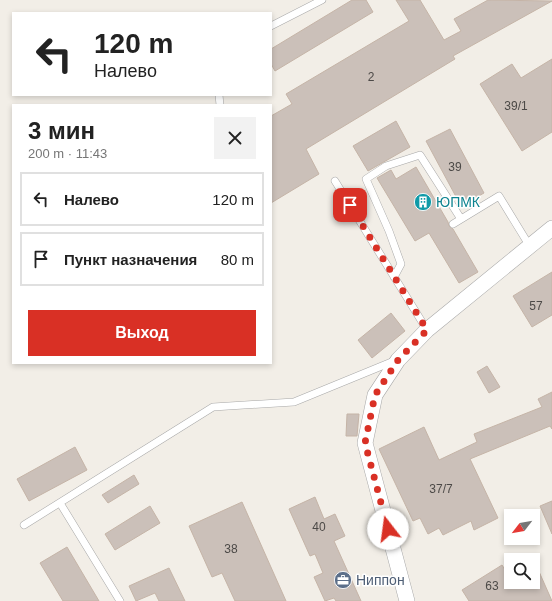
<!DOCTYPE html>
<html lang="ru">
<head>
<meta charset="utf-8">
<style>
  body { margin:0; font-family:Helvetica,sans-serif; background:#f2f2f2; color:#222; height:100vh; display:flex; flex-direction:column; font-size:15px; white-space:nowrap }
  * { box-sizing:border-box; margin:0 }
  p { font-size:13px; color:#767676 }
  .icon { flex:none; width:22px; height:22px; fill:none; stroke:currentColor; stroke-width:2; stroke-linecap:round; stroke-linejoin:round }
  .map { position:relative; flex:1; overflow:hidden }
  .details { position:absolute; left:12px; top:104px; width:260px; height:260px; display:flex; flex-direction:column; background:#fff; border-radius:0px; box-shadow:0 2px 6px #0003 }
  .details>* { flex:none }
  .hud { position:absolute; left:12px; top:12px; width:260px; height:84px; border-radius:0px; box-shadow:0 2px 6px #0003; background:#fff; color:#222; overflow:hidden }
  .needle { width:26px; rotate:239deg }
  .controls { position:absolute; left:504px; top:509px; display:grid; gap:8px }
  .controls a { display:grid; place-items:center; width:36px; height:36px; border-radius:0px; background:#fff; box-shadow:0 2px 6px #0003; font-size:20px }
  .pin { position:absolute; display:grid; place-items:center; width:34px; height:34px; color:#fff; margin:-17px; border-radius:8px; box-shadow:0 2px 6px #0006 }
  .me { position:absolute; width:44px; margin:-22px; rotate:345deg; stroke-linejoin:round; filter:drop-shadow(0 0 3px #0008) }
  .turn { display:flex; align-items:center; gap:14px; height:84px; padding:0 16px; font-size:18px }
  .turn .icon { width:52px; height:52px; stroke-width:2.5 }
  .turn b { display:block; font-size:28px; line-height:34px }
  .round { display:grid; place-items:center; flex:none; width:42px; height:42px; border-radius:0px; background:#f2f2f2 }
  .headline { display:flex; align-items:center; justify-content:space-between; height:68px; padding:0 16px }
  h1 { font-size:24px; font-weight:600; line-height:30px }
  .action { display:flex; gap:8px; margin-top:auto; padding:8px 16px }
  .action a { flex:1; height:46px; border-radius:0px; background:#d93025; color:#fff; font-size:16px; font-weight:600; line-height:46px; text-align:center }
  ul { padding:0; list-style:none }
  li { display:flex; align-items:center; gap:12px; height:54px; margin:0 8px 6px; padding:0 8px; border:2px solid #e0e0e0; border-radius:0px }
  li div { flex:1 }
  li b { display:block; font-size:15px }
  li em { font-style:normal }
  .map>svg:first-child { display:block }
  .building { fill:#cbc0b9; stroke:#c5b4a7 }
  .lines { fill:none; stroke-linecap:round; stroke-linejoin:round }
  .service-casing { stroke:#a8a8a8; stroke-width:8 }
  .minor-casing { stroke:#a8a8a8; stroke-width:16 }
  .service { stroke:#fff; stroke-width:7 }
  .minor { stroke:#fff; stroke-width:15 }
  .route { stroke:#d93025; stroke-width:7; stroke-dasharray:0 12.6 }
  .labels { text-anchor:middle; stroke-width:3; stroke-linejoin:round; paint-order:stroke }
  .number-label { font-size:12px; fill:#4c4947 }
  .culture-label { font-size:14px; fill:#0d838f; stroke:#fff; text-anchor:start }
  .service-label { font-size:14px; fill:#4e5e75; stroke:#fff; text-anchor:start }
</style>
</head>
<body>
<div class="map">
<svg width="552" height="601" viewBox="0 0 552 601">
  <rect width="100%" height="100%" fill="#f2eee7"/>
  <path class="building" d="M 352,0 L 366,0 L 373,12 L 275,71 L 271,64 L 271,49 Z
    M 396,0 L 420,0 L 444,40 L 461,31 L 454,19 L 488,0 L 552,1 L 453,56 L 455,59 L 306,149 L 319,174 L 271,203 L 271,116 L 292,104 L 286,94 L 409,21 Z
    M 552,59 L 552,132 L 522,151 L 480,84 L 512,64 L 521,78 Z
    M 396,121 L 410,147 L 368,171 L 353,146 Z
    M 450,129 L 484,193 L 461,206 L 426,141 Z
    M 416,167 L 448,222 L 449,226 L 453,229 L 478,272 L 459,283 L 429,233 L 415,241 L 377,178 L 391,170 L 396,179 Z
    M 552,272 L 552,315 L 532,327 L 513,296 Z
    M 391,313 L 405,331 L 372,358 L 358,340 Z
    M 487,366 L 500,387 L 489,393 L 477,372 Z
    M 552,392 L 552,429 L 550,426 L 470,459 L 498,518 L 474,530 L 471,521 L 443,535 L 439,528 L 428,534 L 420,518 L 413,521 L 379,449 L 424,427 L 439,460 L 477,442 L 474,434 L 542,407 L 538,399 Z
    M 347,414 L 359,414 L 357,436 L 346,436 Z
    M 75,447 L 87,470 L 29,501 L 17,479 Z
    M 134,475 L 139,484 L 108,503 L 102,495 Z
    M 315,497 L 324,519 L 335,514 L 345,536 L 334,541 L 361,601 L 336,601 L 334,598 L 325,601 L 314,577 L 323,573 L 315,554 L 310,556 L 289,509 Z
    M 552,501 L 552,534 L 540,506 Z
    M 242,502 L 286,601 L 235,601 L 222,573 L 212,577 L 189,526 Z
    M 150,506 L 160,523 L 115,550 L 105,534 Z
    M 67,547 L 99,601 L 63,601 L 40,563 Z
    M 533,558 L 552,601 L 469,601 L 462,590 L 502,565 L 511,579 L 511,582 L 533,582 Z
    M 169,568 L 185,601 L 159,601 L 155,593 L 136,601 L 129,586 Z"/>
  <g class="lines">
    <defs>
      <path id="service" d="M 271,26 L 322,0
        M 219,95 L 220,105
        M 335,181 L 427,330
        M 453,224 L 499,196 L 529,245
        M 394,277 L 401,264 L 389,231 L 366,179 L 386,166 L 420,155 L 461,219
        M 60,503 L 120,601
        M 24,525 L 213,407 L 294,402 L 394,361"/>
      <path id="minor" d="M 407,601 L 365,443 L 375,395 L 398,360 L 427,330 L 552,228"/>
    </defs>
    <use href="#service" class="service-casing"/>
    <use href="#minor" class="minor-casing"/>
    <use href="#service" class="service"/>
    <use href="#minor" class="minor"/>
  </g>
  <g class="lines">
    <path class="route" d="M 350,205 L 427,330 L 398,360 L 375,395 L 365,443 L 388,529"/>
  </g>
  <defs>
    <symbol id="building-disc" viewBox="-11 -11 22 22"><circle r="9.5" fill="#0f9aa8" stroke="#fff"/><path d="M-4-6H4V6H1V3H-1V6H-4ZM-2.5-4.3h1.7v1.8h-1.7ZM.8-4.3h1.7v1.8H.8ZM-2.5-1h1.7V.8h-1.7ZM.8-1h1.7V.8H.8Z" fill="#fff"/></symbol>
    <symbol id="office-disc" viewBox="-11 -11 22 22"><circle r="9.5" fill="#5c6f8a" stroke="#fff"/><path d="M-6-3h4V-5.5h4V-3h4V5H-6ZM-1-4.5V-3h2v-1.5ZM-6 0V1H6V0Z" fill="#fff"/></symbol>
  </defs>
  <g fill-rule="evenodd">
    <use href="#building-disc" x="413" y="192" width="20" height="20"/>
    <use href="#office-disc" x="333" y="570" width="20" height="20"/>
  </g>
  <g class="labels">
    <g class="number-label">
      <text x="371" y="81">2</text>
      <text x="516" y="110">39/1</text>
      <text x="455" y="171">39</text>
      <text x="536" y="310">57</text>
      <text x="441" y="493">37/7</text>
      <text x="319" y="531">40</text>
      <text x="231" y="553">38</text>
      <text x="492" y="590">63</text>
    </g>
    <g class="culture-label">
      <text x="436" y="207">ЮПМК</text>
    </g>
    <g class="service-label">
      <text x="356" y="585">Ниппон</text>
    </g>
  </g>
</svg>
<div class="controls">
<a><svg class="needle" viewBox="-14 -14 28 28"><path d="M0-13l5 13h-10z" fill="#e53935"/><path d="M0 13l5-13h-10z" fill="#767676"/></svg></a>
<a><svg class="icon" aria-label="search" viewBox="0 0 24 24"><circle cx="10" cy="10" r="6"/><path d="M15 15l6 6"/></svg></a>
</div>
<div class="pin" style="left:350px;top:205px;background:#d93025"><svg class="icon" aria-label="arrive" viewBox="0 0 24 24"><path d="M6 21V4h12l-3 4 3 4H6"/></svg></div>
<svg class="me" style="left:388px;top:529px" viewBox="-20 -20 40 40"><circle r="19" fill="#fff"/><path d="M0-13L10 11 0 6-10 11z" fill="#d93025"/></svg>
<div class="hud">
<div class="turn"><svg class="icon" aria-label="left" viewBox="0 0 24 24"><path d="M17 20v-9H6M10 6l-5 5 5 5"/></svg><div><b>120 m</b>Налево</div></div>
</div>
<section class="details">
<div class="headline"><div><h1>3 мин</h1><p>200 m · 11:43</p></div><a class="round"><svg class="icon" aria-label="close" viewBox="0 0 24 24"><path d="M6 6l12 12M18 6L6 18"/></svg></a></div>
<ul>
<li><svg class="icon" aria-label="left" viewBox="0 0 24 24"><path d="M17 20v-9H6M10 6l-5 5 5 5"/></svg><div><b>Налево</b></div><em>120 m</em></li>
<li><svg class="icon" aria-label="arrive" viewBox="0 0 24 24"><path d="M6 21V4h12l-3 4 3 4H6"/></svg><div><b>Пункт назначения</b></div><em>80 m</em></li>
</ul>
<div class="action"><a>Выход</a></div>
</section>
</div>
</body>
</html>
